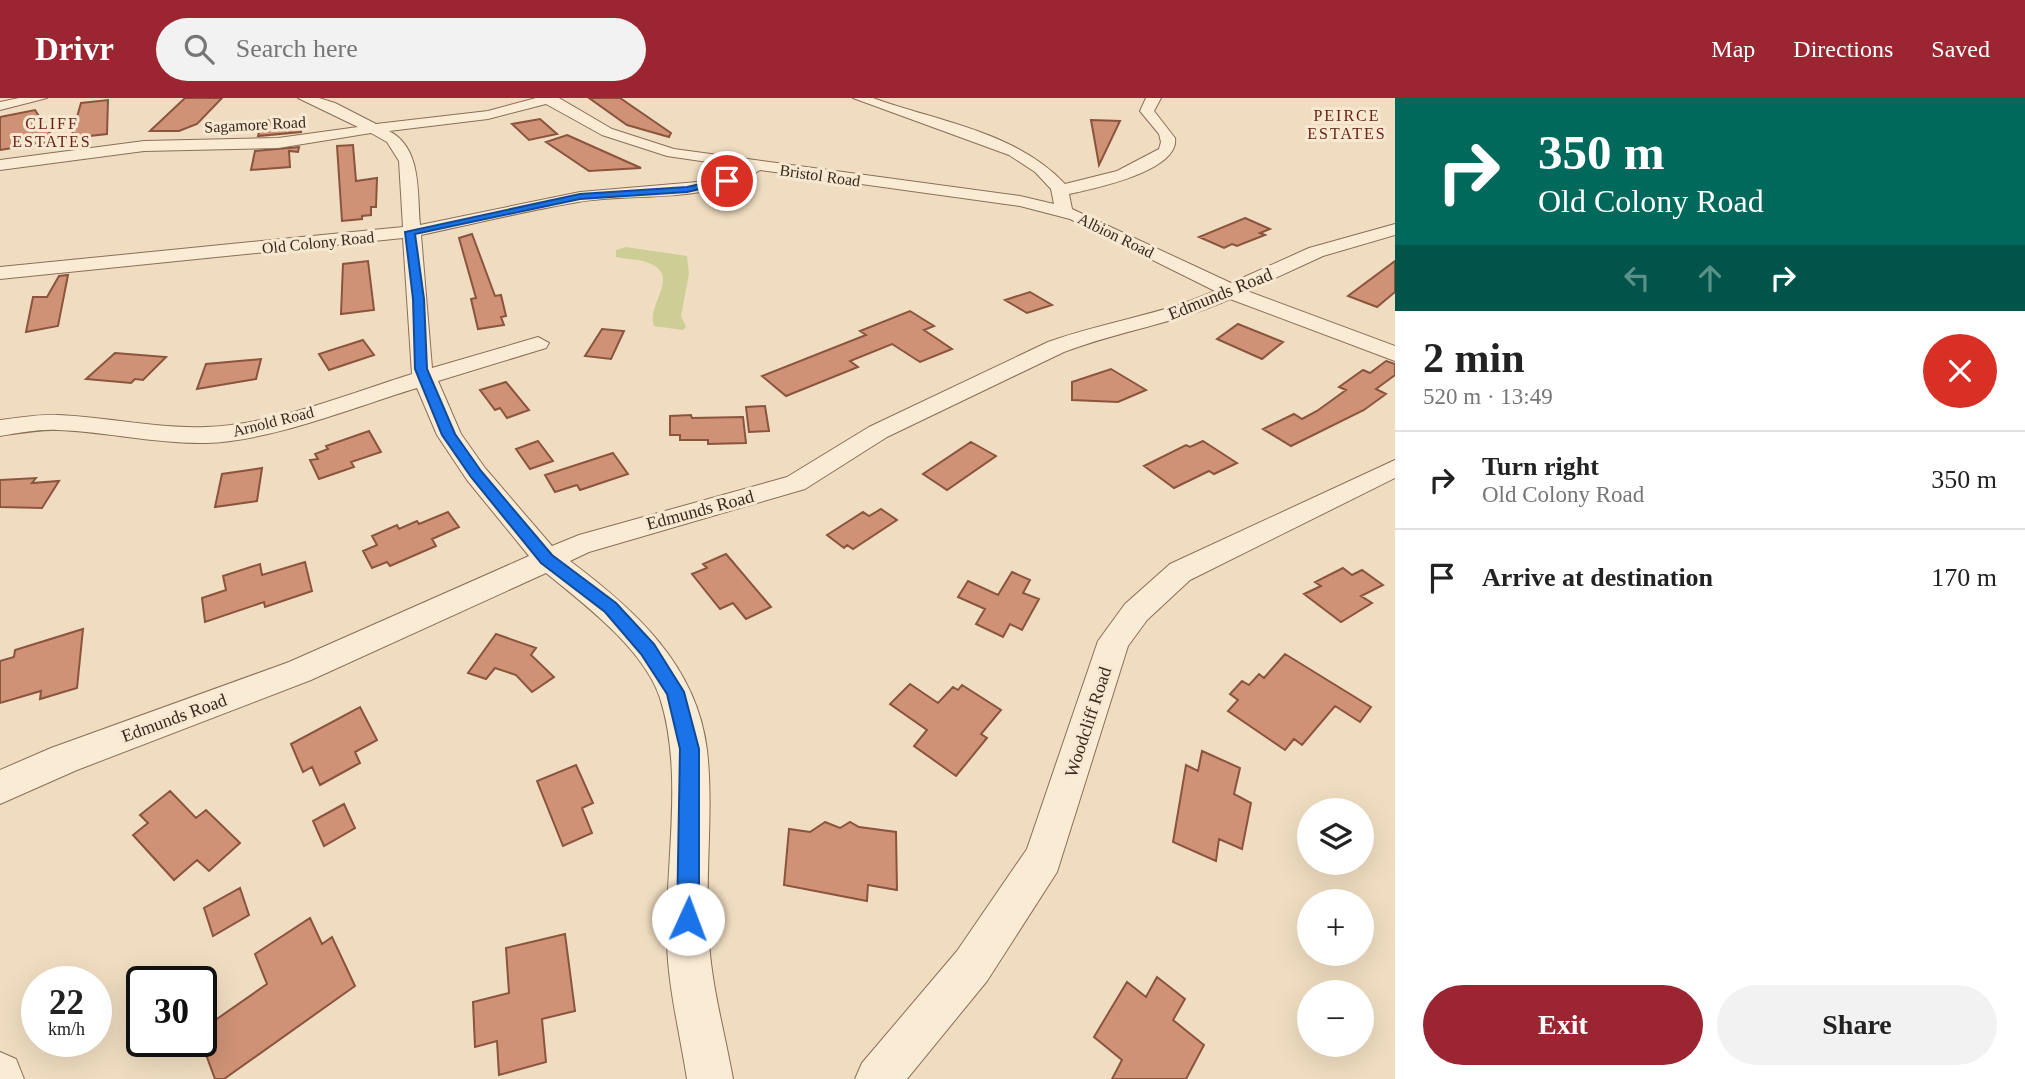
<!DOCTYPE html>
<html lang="en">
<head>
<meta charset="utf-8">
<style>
  body { margin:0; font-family:"Times New Roman",serif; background:#f2f2f2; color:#222; height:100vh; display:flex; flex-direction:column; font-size:26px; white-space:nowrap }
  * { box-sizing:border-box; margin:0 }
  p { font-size:23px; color:#767676 }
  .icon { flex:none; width:38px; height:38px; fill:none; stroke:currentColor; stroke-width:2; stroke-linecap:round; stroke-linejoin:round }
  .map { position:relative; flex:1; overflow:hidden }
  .drawer { display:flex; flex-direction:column; background:#fff; width:630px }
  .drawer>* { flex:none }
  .banner { background:#00695c; color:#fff; overflow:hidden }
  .tools { position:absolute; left:1297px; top:700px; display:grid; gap:14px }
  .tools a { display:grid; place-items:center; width:77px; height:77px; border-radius:50%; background:#fff; box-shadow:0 7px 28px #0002; font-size:35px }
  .speed { position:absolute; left:21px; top:868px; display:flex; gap:14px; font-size:35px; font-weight:700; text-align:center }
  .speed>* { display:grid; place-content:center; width:91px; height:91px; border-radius:50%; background:#fff; box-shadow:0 7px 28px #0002; line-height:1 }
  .speed small { font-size:18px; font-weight:400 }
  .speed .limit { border:4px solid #111; border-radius:10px; background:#fff; color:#111 }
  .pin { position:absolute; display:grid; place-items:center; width:60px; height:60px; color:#fff; margin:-30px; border:4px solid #fff; border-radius:50%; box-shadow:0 2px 7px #0007 }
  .me { position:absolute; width:77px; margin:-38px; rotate:2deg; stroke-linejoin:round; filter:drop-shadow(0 0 5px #0008) }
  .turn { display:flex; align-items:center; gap:24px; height:147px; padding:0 28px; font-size:32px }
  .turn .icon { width:91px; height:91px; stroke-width:2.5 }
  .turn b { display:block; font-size:49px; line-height:60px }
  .lanes { display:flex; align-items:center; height:66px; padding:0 28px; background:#0003; justify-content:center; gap:35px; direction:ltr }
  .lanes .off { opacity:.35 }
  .round { display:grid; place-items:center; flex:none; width:74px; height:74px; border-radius:37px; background:#f2f2f2 }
  .headline { display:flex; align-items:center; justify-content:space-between; height:119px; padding:0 28px }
  h1 { font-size:42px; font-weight:700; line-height:52px }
  .cta { display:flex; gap:14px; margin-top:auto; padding:14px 28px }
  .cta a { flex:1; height:80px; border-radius:42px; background:#9b2632; color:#fff; font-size:28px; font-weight:700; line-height:80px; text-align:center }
  .cta a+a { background:#f2f2f2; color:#222 }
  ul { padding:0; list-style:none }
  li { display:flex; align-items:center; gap:21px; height:98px; padding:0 28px; border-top:2px solid #e0e0e0 }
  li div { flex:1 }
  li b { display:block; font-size:26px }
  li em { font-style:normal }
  header { display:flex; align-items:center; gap:42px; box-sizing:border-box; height:98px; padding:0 35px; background:#9b2632; color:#fff }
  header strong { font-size:33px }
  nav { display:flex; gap:38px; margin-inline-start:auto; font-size:24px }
  .search { width:490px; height:63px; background:#f2f2f2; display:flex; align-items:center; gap:18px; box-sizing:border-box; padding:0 24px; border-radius:38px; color:#767676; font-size:26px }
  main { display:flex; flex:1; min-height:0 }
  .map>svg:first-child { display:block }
  .green { fill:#cdce95 }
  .building { fill:#cf9276; stroke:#8a543d; stroke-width:2 }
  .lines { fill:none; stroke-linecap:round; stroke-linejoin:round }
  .minor-casing { stroke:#8a6e58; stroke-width:2 }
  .minor { fill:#faebd5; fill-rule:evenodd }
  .route { fill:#1a73e8; stroke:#114b97; stroke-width:2 }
  .labels { text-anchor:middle; stroke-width:6; stroke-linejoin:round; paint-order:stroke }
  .far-neighbourhood-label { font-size:16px; letter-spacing:2px; fill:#67231b; stroke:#f7e8d1 }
  .far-street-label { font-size:16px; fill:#39281d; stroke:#f7e8d1 }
  .street-label { font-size:18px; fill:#39281d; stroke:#f7e8d1 }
</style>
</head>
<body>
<header>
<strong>Drivr</strong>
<div class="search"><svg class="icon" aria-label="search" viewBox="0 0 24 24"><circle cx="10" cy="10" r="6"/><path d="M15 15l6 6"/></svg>Search here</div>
<nav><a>Map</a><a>Directions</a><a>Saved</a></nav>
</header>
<main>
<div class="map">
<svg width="1395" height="981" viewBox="0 0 1395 981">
  <rect width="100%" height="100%" fill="#f0ddc1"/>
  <path class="green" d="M 626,149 L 687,158 L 689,176 L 681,218 L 686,229 L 683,232 L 654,228 C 645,205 686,175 643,163 C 634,161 625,161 616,159 L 616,152 Z"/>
  <path class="building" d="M 185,0 L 222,0 L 197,26 L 179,33 L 150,33 Z
    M 589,0 L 620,0 L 671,35 L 669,39 L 627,27 Z
    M 108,2 L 107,36 L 71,40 L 81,5 Z
    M 35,12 L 55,43 L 0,52 L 0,19 Z
    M 281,21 L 281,24 L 303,22 L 301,34 L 258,38 L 262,23 Z
    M 540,21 L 557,36 L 529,42 L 512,26 Z
    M 1091,22 L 1120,23 L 1099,67 Z
    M 567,37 L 641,70 L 589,73 L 546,44 Z
    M 353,47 L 356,83 L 377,80 L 376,109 L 371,109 L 371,117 L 362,118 L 362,121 L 342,123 L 337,48 Z
    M 299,49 L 298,54 L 289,53 L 290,69 L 251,72 L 255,53 Z
    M 1245,120 L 1270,131 L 1260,135 L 1265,137 L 1237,148 L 1232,146 L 1224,150 L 1199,139 Z
    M 472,136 L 495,198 L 501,197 L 506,218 L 501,219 L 504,227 L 478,231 L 471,201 L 476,200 L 459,140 Z
    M 368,163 L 374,212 L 341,216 L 343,166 Z
    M 1395,163 L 1395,194 L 1377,209 L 1348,198 Z
    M 68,177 L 58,228 L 26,234 L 33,199 L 47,199 L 59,178 Z
    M 1030,194 L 1052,207 L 1027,215 L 1005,202 Z
    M 910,213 L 934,228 L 924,232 L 952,251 L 920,264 L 892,246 L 850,263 L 858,269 L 786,298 L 762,278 L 866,237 L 860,233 Z
    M 1238,226 L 1283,244 L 1262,261 L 1217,241 Z
    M 602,231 L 624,233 L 611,261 L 585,258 Z
    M 363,242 L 374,257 L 329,272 L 319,256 Z
    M 115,255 L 166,259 L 143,282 L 135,281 L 131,285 L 86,281 Z
    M 261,261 L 256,281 L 197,291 L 206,266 Z
    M 1386,263 L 1395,266 L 1395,277 L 1376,291 L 1386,296 L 1364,312 L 1291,348 L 1263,331 L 1294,316 L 1302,321 L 1317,313 L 1346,292 L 1339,289 L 1363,272 L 1370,275 Z
    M 1111,271 L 1146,292 L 1118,304 L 1072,302 L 1072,284 Z
    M 506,284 L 529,312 L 507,320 L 500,310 L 495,312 L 480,292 Z
    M 765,308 L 769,333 L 749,334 L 746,309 Z
    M 691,317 L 692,320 L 743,319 L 746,345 L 708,346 L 708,342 L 680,342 L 680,337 L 670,337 L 670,318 Z
    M 369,333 L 381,354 L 351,364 L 354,369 L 319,381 L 310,362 L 318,361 L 315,356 L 328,351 L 326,348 Z
    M 538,343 L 553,363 L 530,371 L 516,351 Z
    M 1203,343 L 1237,365 L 1214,376 L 1209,373 L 1174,390 L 1144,368 L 1186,347 L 1190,349 Z
    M 971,344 L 996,358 L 947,392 L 923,376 Z
    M 613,355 L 628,376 L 580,392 L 577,387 L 555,394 L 545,377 Z
    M 262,370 L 257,403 L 215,409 L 222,376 Z
    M 36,380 L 32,385 L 59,383 L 42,410 L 0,409 L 0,382 Z
    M 881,411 L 897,422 L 853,451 L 847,447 L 844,450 L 827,437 L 863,414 L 869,418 Z
    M 448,414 L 459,429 L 432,441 L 436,448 L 390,468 L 387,464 L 372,470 L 363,453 L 377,447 L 372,438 L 397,427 L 399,431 L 417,423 L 419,426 Z
    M 726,456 L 771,509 L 746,521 L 733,505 L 720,511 L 692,476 L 707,470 L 703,466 Z
    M 305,464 L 312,493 L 265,509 L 264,504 L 205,524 L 202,500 L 226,492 L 223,478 L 260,466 L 262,477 Z
    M 1343,470 L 1352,477 L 1362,472 L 1383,487 L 1361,498 L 1372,505 L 1341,524 L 1304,496 L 1321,488 L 1315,484 Z
    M 1012,474 L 1030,482 L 1023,495 L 1039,501 L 1022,532 L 1010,526 L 1003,539 L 976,526 L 985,511 L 958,499 L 968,483 L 998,497 Z
    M 83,531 L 77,590 L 40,601 L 41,593 L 0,605 L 0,563 L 14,559 L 15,552 Z
    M 496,536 L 536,550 L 531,557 L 554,579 L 532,594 L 516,577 L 495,570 L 486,581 L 468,575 Z
    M 1285,556 L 1371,609 L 1360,624 L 1335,608 L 1302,647 L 1294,641 L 1285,652 L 1228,613 L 1238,602 L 1230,596 L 1242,583 L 1249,587 L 1259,576 L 1264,580 Z
    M 910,586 L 938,605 L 953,589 L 958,592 L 962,587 L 1001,612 L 981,636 L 987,640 L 956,678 L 914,648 L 927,632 L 890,606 Z
    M 360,609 L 377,642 L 355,654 L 360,665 L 320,687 L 312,669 L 303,674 L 291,646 Z
    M 1202,653 L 1240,670 L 1234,696 L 1251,705 L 1242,751 L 1219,741 L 1216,763 L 1173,744 L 1186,667 L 1198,673 Z
    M 576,667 L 593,705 L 582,710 L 592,735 L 563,748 L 537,683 Z
    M 170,693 L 196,720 L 206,712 L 240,745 L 209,773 L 197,762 L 174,782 L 133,737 L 148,725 L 140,717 Z
    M 344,706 L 355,730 L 324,748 L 313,723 Z
    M 825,724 L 840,730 L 850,724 L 859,729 L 896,734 L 897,792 L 868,787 L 867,803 L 784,787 L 789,731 L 810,734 Z
    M 240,790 L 249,817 L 213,838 L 204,810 Z
    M 310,820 L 322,846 L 332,839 L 355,888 L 224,981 L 215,981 L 201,943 L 201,932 L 267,886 L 255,856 Z
    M 565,836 L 575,913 L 542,921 L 546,964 L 499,977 L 497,943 L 475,949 L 473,904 L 509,895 L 506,850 Z
    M 1157,879 L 1185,901 L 1173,922 L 1204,947 L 1186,981 L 1112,981 L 1122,962 L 1094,939 L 1127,884 L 1146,899 Z"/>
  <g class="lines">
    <defs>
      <path id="minor" d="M 19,0 L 47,0 L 0,12 L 0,4 Z
        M 298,0 L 319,0 L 335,5 L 376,26 L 488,13 L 536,0 L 559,0 L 612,31 L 674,51 L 1020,98 L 1054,106 L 1051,91 L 1035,74 L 1009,57 L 853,0 L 873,0 C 939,24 1015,33 1065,86 L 1117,73 L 1159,51 L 1161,44 L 1159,36 L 1140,13 L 1146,0 L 1161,0 L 1154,13 L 1175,40 C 1180,73 1093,91 1069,96 L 1072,111 L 1231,185 L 1309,150 L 1395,126 L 1395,137 L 1323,158 L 1247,193 L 1395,248 L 1395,263 L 1230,201 C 1177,225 1119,233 1064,254 L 887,339 L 805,391 L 589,454 L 570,463 C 634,511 697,567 707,652 C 714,715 704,781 709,844 C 712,890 725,936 733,981 L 687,981 C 680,936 668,889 667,844 C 665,765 684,675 660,600 C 644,551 584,506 546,475 L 311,582 L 77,672 L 0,706 L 0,672 L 51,650 L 289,564 L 529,458 L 467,382 L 437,337 L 417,290 C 354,309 272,343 206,345 C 157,346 108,334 58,332 C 39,331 19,335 0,338 L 0,322 C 19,320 39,316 58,317 C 108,319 157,331 206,329 C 273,327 348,296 412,276 L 403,140 L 0,181 L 0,169 L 403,129 L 399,63 L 387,44 L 371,35 L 278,50 L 144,53 L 0,72 L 0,62 L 144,43 L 278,40 L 358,29 ZM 546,6 L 602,37 L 667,58 L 742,69 L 709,83 L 580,94 L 420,127 C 417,94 422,50 389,33 L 488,21 ZM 760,72 L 1020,108 L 1070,121 L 1215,193 C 1161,217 1103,224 1048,244 L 869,329 L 787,379 L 579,437 L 552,448 L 485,370 L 461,336 L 438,283 L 546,250 L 549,245 L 538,239 L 432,270 L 421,137 C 473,126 525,113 578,104 C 638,94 708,107 760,72 Z
        M 1395,362 L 1395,380 L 1190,482 L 1147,522 L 1128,548 L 1057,774 L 987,883 L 907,981 L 855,981 L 862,965 L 957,853 L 1027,751 L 1098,543 L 1125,506 L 1170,466 Z
        M 0,954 L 16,961 L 24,981 L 0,981 Z"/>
    </defs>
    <use href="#minor" class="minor-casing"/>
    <use href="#minor" class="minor"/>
  </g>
  <path class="route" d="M 727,80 L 730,84 L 687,94 L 580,101 L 415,136 L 424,201 L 427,271 L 455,336 L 481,373 L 552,457 L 616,505 L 654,546 L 684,594 L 699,651 L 699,821 L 696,829 L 688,832 L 681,829 L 677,821 L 680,651 L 667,596 L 641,556 L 605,514 L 541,465 L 471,379 L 442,337 L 415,271 L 413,201 L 405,134 L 580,96 L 687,89 Z"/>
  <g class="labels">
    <g class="far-neighbourhood-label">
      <text x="1347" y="23">PEIRCE<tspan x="1347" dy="18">ESTATES</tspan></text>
      <text x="52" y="31">CLIFF<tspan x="52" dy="18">ESTATES</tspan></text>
    </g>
    <g class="far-street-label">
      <text transform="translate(255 26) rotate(-3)" y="6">Sagamore Road</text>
      <text transform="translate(820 77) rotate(8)" y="6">Bristol Road</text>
      <text transform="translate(1116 137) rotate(26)" y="6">Albion Road</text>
      <text transform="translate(318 144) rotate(-6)" y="6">Old Colony Road</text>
      <text transform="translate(273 323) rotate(-14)" y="6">Arnold Road</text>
    </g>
    <g class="street-label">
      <text transform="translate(1220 196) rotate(-22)" y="6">Edmunds Road</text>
      <text transform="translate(700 412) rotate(-15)" y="6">Edmunds Road</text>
      <text transform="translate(174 620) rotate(-20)" y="6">Edmunds Road</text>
      <text transform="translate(1088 624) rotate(-72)" y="6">Woodcliff Road</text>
    </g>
  </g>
</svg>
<div class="tools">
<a><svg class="icon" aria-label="layers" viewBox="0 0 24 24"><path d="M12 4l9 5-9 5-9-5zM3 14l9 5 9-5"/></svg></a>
<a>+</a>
<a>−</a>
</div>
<div class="speed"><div>22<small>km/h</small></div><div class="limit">30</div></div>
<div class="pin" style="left:727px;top:83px;background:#d93025"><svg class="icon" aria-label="arrive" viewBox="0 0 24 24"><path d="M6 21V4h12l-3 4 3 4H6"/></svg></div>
<svg class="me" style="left:688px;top:821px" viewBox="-20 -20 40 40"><circle r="19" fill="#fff"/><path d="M0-13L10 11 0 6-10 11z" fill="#1a73e8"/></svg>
</div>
<section class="drawer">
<div class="banner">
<div class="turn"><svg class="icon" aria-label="right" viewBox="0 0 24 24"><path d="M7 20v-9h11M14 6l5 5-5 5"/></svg><div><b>350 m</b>Old Colony Road</div></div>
<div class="lanes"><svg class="icon off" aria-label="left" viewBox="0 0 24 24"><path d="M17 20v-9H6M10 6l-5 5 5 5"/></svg><svg class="icon off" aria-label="ahead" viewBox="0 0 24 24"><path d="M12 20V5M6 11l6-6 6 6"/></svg><svg class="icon" aria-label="right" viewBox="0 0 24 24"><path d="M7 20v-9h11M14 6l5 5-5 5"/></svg></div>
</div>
<div class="headline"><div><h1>2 min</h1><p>520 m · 13:49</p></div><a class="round" style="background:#d93025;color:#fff"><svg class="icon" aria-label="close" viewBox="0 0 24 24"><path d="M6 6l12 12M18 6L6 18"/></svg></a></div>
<ul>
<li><svg class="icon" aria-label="right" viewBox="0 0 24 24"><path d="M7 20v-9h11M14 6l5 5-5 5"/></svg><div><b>Turn right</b><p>Old Colony Road</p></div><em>350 m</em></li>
<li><svg class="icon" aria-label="arrive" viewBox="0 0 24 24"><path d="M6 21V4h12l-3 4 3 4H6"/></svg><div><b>Arrive at destination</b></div><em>170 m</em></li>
</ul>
<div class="cta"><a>Exit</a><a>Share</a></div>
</section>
</main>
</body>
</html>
